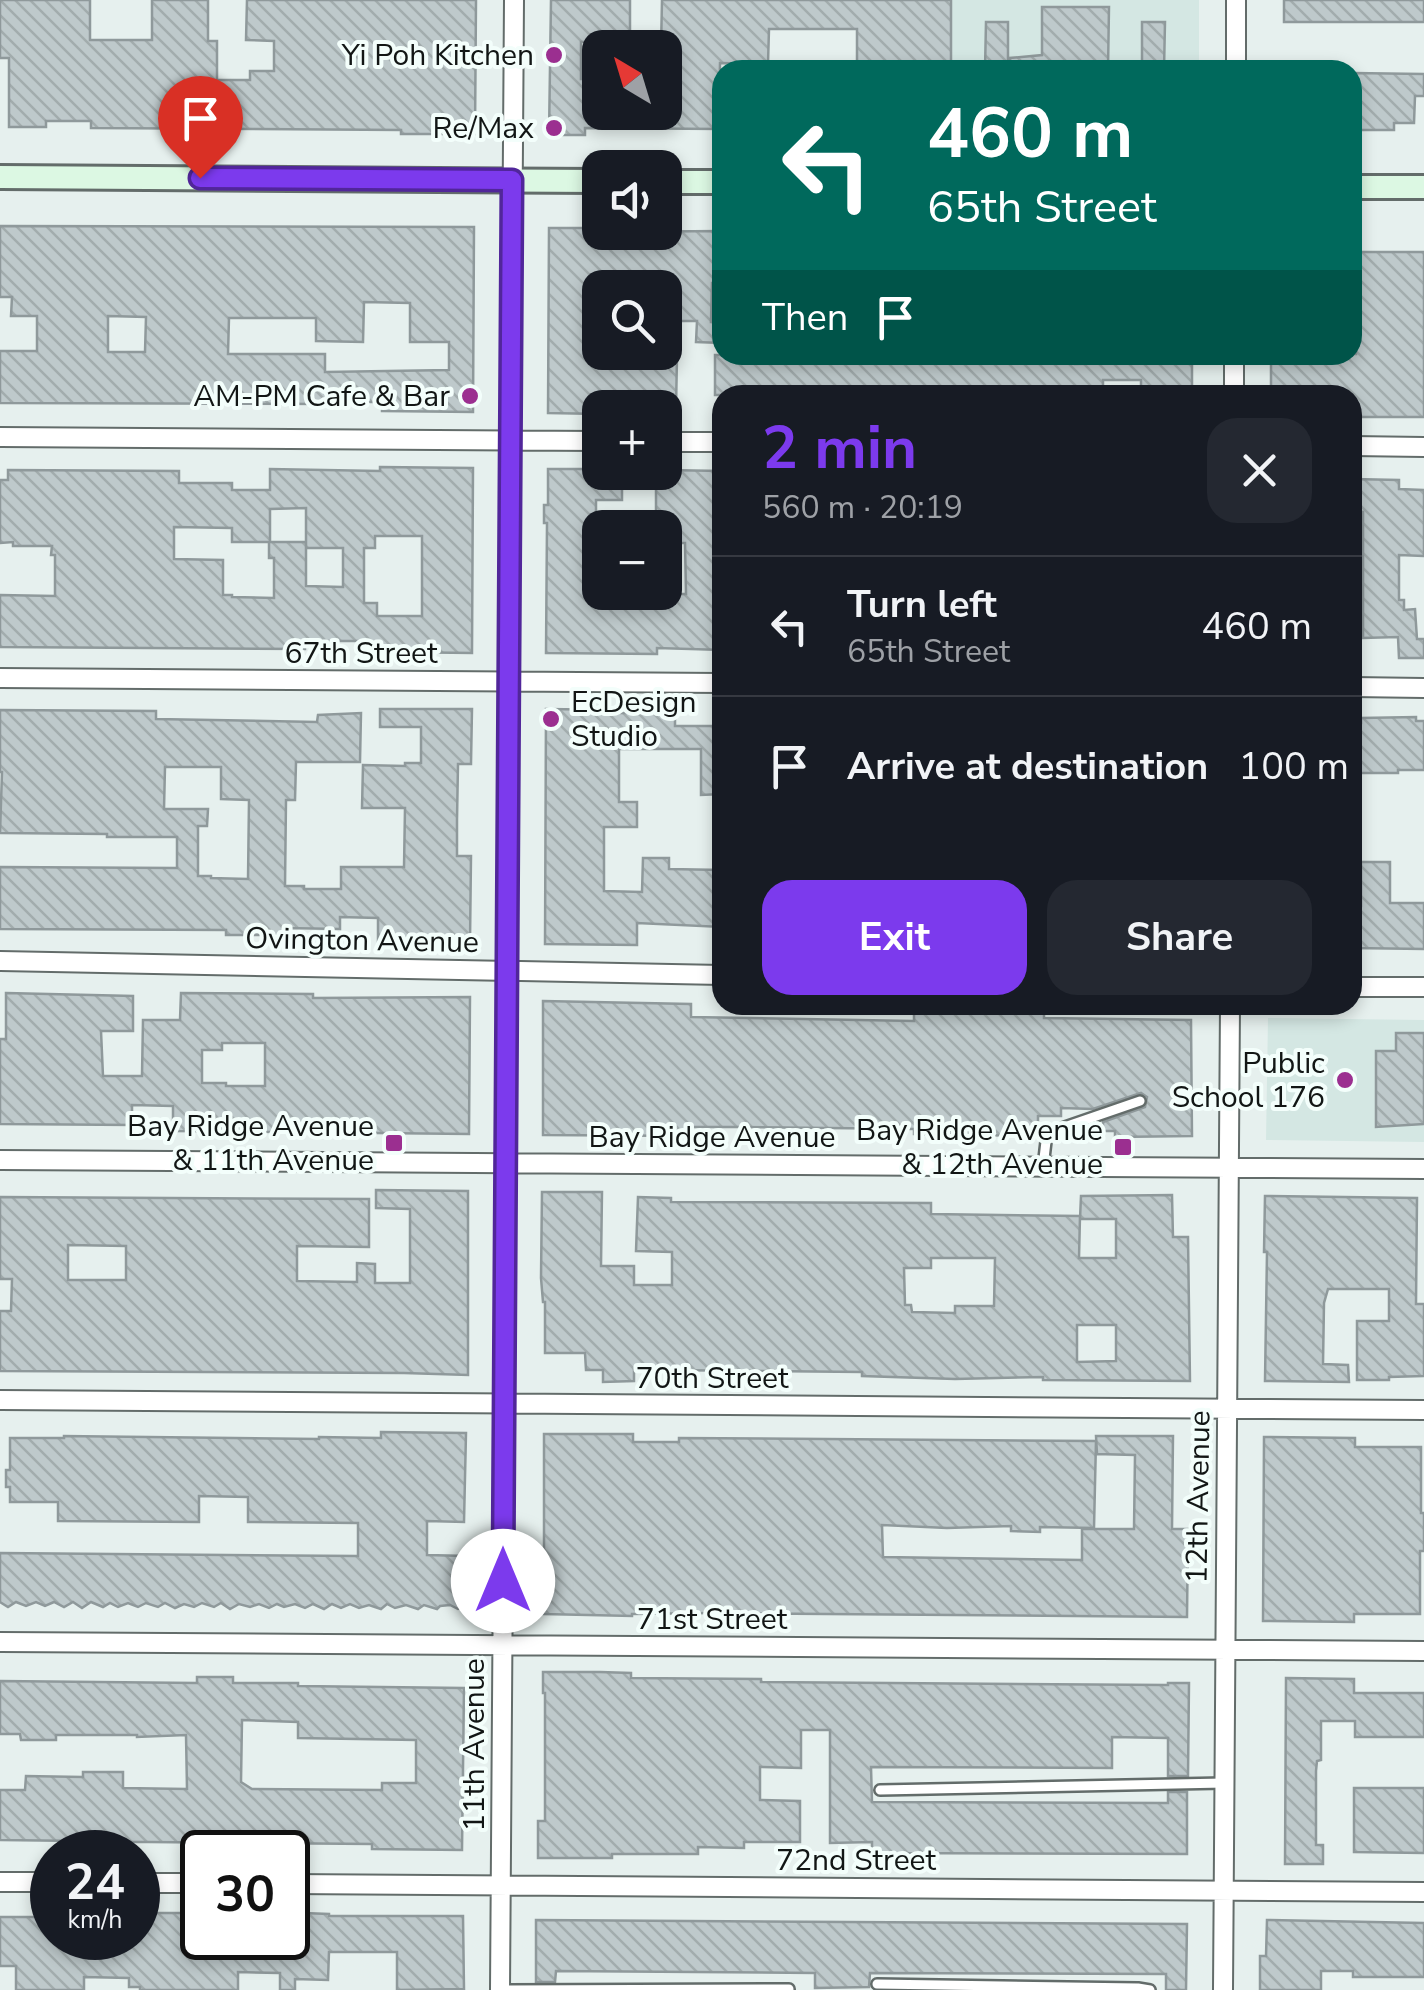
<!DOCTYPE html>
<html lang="en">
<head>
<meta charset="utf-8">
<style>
  body { margin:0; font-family:"Nunito Sans",sans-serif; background:#242831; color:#f1f3f6; height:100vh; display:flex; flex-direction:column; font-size:38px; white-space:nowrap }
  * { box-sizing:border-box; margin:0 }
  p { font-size:32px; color:#9ea1a6 }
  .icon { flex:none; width:55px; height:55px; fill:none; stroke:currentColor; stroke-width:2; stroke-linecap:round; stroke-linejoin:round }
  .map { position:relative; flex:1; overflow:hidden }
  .drawer { position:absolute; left:712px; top:385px; width:650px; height:630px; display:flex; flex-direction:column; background:#171b24; border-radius:30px; box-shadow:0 5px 15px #0003 }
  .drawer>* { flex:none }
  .top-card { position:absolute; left:712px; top:60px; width:650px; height:305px; border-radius:30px; box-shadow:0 5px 15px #0003; background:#00695c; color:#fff; overflow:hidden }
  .needle { width:65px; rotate:322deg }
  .controls { position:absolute; left:582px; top:30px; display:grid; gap:20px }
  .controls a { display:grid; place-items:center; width:100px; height:100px; border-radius:20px; background:#171b24; box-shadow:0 5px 15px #0003; font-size:50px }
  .speed { position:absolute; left:30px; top:1830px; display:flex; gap:20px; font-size:50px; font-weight:700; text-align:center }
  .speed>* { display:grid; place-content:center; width:130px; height:130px; border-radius:50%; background:#171b24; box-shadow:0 5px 15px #0003; line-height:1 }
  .speed small { font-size:25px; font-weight:400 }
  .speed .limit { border:5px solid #111; border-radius:15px; background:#fff; color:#111 }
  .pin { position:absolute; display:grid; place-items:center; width:85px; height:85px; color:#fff; margin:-102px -42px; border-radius:50% 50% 50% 0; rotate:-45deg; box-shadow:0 0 10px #0007 }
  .pin .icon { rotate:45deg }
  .me { position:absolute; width:110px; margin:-55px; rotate:0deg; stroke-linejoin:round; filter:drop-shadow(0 0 8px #0008) }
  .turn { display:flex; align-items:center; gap:35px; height:210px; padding:0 50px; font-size:45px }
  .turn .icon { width:130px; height:130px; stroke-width:2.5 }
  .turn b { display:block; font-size:70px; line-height:85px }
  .then { display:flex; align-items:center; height:95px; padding:0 50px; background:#0003; gap:20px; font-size:38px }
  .round { display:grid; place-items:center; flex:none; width:105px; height:105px; border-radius:30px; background:#242831 }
  .overview { display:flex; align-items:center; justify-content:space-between; height:170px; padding:0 50px }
  h1 { font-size:60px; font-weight:700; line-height:75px; color:#7c3aed }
  .button { display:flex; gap:20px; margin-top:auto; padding:20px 50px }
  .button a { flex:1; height:115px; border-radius:30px; background:#7c3aed; color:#fff; font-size:40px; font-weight:700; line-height:115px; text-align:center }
  .button a+a { background:#242831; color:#f1f3f6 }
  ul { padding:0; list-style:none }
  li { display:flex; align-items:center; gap:30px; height:140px; padding:0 50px; border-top:2px solid #363941 }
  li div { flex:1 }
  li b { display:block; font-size:38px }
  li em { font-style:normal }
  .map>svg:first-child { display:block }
  .built { fill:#d4e7e3 }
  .building { fill:url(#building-back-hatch); stroke:#8f999b; stroke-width:2.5; fill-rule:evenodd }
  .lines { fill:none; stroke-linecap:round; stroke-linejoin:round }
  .service-casing { stroke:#636c6a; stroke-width:14 }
  .minor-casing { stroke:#636c6a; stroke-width:22 }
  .secondary-casing { stroke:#636c6a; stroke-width:28 }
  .service { stroke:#fff; stroke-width:9 }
  .minor { stroke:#fff; stroke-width:18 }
  .secondary { stroke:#dcf8e3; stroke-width:22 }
  .route-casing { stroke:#51269a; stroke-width:25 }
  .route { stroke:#7c3aed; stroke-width:18 }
  .poi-dot { fill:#9b2f90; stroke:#f3fefb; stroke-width:4 }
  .labels { text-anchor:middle; stroke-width:8; stroke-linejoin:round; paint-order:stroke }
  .poi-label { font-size:30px; fill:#121615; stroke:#f3fefb; text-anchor:end }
  .street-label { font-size:30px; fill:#121615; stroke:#f3fefb }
</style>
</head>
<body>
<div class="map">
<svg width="1424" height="1990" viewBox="0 0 1424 1990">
  <defs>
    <pattern id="building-back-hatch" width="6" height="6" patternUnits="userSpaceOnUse" patternTransform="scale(2.5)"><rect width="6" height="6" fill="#bec9cb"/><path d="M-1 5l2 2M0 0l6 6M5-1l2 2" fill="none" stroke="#a2acad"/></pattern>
  </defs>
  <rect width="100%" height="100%" fill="#e6f0ee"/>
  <path class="built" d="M 951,0 L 1199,0 L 1199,70 L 951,70 Z
    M 1268,1018 L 1424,1020 L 1424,1142 L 1266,1140 Z"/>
  <path class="building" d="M 0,0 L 90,0 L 90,40 L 152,40 L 152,0 L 208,0 L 208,41 L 217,41 L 217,80 L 250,80 L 250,71 L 274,71 L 274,41 L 246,40 L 247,0 L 476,0 L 475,134 L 401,134 L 401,130 L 91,128 L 91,121 L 46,121 L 46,127 L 9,127 L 9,58 L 0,58 Z
    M 551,0 L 630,0 L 630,42 L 581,42 L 581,79 L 600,79 L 600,112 L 665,112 L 665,48 L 661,48 L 662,0 L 951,0 L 951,65 L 857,64 L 857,29 L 769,29 L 768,64 L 720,63 L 719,129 L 585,128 L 585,135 L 549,135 Z
    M 1284,0 L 1424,0 L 1424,22 L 1284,22 Z
    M 1042,7 L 1109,7 L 1108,70 L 1011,70 L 1010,58 L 1042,55 Z
    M 986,22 L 1008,22 L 1008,70 L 985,70 Z
    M 1142,22 L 1165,22 L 1164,70 L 1142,70 Z
    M 1352,73 L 1424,74 L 1424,96 L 1415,96 L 1414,123 L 1394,123 L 1394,130 L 1352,130 Z
    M 0,226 L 474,227 L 473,412 L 382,411 L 382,402 L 363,402 L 363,399 L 325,399 L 325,404 L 0,403 L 0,351 L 37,351 L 37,316 L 11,316 L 12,297 L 0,297 ZM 364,302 L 410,303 L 410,342 L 449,342 L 449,370 L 325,372 L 325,354 L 228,354 L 229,318 L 316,318 L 316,341 L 363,342 ZM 108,316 L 146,317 L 145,352 L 108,352 Z
    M 549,228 L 600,228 L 600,232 L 722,231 L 722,283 L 712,283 L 711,322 L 722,322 L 722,343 L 696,342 L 697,321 L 670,321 L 672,285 L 600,288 L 600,352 L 625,352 L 625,356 L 677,357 L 676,408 L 600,408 L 600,414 L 548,413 Z
    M 1352,252 L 1424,252 L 1424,417 L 1352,417 L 1352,395 L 1271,395 L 1271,355 L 1356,354 L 1356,322 L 1352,322 L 1352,305 L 1356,305 L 1357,273 L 1352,273 Z
    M 715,355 L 733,355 L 733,358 L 833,359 L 833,355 L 1075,355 L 1075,364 L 1128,363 L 1128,361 L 1141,361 L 1141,355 L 1192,355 L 1192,395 L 1141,395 L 1141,380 L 1103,380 L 1103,395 L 715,395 Z
    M 380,467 L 473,468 L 472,653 L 389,652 L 389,650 L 358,649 L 358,641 L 305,641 L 305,649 L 0,647 L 0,595 L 55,596 L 55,555 L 51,555 L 52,546 L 13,546 L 13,542 L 0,543 L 0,480 L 8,480 L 8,470 L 179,471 L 179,483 L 232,483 L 232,490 L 270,490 L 270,469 L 380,471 ZM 306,508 L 306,548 L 343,548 L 343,587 L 306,586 L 306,542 L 270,542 L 270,509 ZM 174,527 L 232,528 L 232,542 L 269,542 L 269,558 L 274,558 L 274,598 L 232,597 L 232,595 L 223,595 L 223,560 L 174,559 ZM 375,536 L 422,536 L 422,616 L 377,616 L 377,603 L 364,603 L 364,548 L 375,548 Z
    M 548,469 L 600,469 L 600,472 L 665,472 L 665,470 L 722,471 L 722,539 L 718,539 L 718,594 L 722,594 L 722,650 L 657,648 L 657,654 L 546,653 L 547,523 L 544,523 L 544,505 L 548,505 ZM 656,487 L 656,528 L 665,528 L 665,543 L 685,543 L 686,594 L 677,594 L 677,599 L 611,600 L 611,592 L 600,592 L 600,580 L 588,580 L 589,524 L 596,524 L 596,500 L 622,500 L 622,488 Z
    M 1352,479 L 1399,480 L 1399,489 L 1424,490 L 1424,556 L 1399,555 L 1399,600 L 1404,600 L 1404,610 L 1415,609 L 1417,639 L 1424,639 L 1424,658 L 1399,658 L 1398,637 L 1363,638 L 1363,512 L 1352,511 Z
    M 380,709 L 472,709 L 471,764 L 458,764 L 457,820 L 457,856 L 471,856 L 470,942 L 378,942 L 378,918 L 340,917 L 340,929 L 285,928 L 285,938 L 267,938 L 267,935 L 226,935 L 226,930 L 0,929 L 0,867 L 177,868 L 177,837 L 107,837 L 107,834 L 0,833 L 2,772 L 0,772 L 0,710 L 156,711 L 156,719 L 317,722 L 318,715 L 361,713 L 360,762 L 296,762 L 295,800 L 286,800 L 285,886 L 304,886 L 304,889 L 341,889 L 341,867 L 404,867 L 405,808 L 362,808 L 363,765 L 405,766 L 405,763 L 421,763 L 421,727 L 380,727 ZM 165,767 L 221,767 L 221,799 L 249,800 L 248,879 L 211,878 L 211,876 L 198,876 L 198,826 L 207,826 L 208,809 L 164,809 Z
    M 546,709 L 619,710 L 619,713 L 675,713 L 675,726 L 722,726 L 722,794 L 701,795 L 701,749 L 619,749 L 619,802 L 637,802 L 637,827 L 604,827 L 604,891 L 642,892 L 643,858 L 669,858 L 669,869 L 722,870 L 722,927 L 637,923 L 637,945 L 545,944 Z
    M 1416,717 L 1416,721 L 1424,721 L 1424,770 L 1398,770 L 1398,773 L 1352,773 L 1352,723 L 1361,723 L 1361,718 Z
    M 1361,862 L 1390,862 L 1390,903 L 1424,903 L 1424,949 L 1352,948 L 1352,906 L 1361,906 Z
    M 6,993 L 133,996 L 133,1031 L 101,1031 L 103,1076 L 142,1076 L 143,1020 L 180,1020 L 181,993 L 313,994 L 313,998 L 470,997 L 469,1134 L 173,1131 L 173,1106 L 132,1105 L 132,1125 L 0,1124 L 0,1039 L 6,1039 ZM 222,1043 L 265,1043 L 265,1086 L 226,1086 L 226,1083 L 202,1083 L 202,1050 L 222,1050 Z
    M 543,1001 L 691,1004 L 691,1017 L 914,1021 L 914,1008 L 944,1008 L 943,1011 L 1044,1012 L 1044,1018 L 1191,1020 L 1192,1136 L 1115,1137 L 1115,1131 L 1103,1131 L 1103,1122 L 1145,1107 L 1147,1097 L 1141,1093 L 1093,1109 L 1061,1108 L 1061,1116 L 1038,1116 L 1038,1136 L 914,1134 L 914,1129 L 735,1127 L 690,1127 L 690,1136 L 543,1135 Z
    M 1396,1033 L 1424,1033 L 1424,1124 L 1376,1127 L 1376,1051 L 1396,1051 Z
    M 376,1190 L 468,1191 L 468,1375 L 404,1373 L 0,1371 L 0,1311 L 11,1311 L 12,1279 L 0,1279 L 0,1197 L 369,1199 L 369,1247 L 297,1246 L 297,1281 L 357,1282 L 357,1263 L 375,1264 L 375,1283 L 410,1283 L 410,1209 L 376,1208 ZM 68,1245 L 126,1246 L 126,1280 L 68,1280 Z
    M 542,1192 L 602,1192 L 601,1266 L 634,1266 L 634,1285 L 672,1285 L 672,1252 L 636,1251 L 638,1197 L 671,1198 L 671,1202 L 931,1203 L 931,1214 L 1080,1216 L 1079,1258 L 1116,1258 L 1116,1219 L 1080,1219 L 1081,1196 L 1172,1195 L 1173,1237 L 1188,1237 L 1190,1381 L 1043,1380 L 1043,1377 L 955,1379 L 862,1376 L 862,1372 L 659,1370 L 634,1370 L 634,1381 L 603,1382 L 603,1370 L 586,1370 L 585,1353 L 545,1353 L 545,1302 L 543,1302 L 541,1278 ZM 931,1258 L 995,1258 L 994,1306 L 955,1306 L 955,1313 L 912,1312 L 911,1305 L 905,1305 L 904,1268 L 931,1268 ZM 1077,1325 L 1116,1325 L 1116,1361 L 1077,1362 Z
    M 1265,1196 L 1417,1198 L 1416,1304 L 1424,1304 L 1424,1376 L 1389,1377 L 1389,1380 L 1357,1380 L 1357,1321 L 1389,1321 L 1389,1289 L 1328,1289 L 1324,1303 L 1323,1364 L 1348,1365 L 1349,1382 L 1265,1381 L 1267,1252 L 1264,1252 Z
    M 381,1432 L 466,1433 L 464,1522 L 427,1521 L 427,1555 L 467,1556 L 467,1601 L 464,1607 L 458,1609 L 450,1605 L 440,1606 L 437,1609 L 424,1605 L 418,1609 L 406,1605 L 395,1608 L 387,1604 L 381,1609 L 369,1605 L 359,1608 L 350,1604 L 341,1608 L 332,1604 L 324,1609 L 313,1604 L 305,1608 L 295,1604 L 284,1607 L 277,1604 L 269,1608 L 259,1604 L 250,1607 L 239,1604 L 230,1609 L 221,1603 L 214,1607 L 202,1603 L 194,1607 L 184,1604 L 175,1608 L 165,1603 L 158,1607 L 146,1603 L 138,1607 L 128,1603 L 118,1607 L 110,1603 L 103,1607 L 91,1602 L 82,1608 L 73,1602 L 64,1607 L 54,1602 L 45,1606 L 36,1602 L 26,1606 L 16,1602 L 8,1607 L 0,1602 L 0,1553 L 358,1556 L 358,1523 L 248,1522 L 248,1497 L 199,1496 L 199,1522 L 58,1521 L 58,1502 L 10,1502 L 10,1487 L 6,1487 L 6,1470 L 10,1470 L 10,1438 L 64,1438 L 64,1436 L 319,1439 L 319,1437 L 381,1438 Z
    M 544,1434 L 633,1434 L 633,1442 L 679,1442 L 679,1438 L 1096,1441 L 1094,1528 L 1040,1527 L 1040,1532 L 1011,1531 L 1011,1526 L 947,1528 L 882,1525 L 883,1557 L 1082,1560 L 1082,1529 L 1134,1529 L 1135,1455 L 1097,1454 L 1096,1436 L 1173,1436 L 1172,1529 L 1188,1529 L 1187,1617 L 712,1613 L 632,1614 L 632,1616 L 544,1614 Z
    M 1264,1437 L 1355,1438 L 1355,1447 L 1421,1447 L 1421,1513 L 1424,1513 L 1424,1551 L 1420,1551 L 1420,1614 L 1354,1614 L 1354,1622 L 1263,1621 Z
    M 543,1672 L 600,1672 L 631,1673 L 631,1678 L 761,1679 L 761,1682 L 1168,1685 L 1168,1683 L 1189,1683 L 1188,1776 L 1168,1776 L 1168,1738 L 1112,1737 L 1112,1768 L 871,1767 L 872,1802 L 1168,1803 L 1168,1792 L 1187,1792 L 1187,1854 L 872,1853 L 872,1842 L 830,1843 L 830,1730 L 801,1730 L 801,1768 L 760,1767 L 760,1800 L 800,1801 L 800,1842 L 744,1842 L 744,1848 L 698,1847 L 698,1854 L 612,1854 L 612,1858 L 538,1858 L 538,1821 L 545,1821 L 545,1693 L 543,1693 Z
    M 197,1677 L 233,1677 L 233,1683 L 298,1683 L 298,1686 L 464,1688 L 462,1850 L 372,1849 L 372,1844 L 148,1842 L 122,1842 L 122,1850 L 81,1850 L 81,1841 L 0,1840 L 0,1790 L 25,1790 L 26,1776 L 83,1777 L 83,1772 L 123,1772 L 123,1788 L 187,1789 L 186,1735 L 137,1737 L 137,1735 L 56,1735 L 56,1740 L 21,1740 L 20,1734 L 0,1734 L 0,1681 L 197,1683 ZM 242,1720 L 298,1722 L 298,1738 L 416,1740 L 416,1783 L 382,1783 L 382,1790 L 252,1789 L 241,1782 Z
    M 1286,1678 L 1354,1679 L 1354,1693 L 1424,1693 L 1424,1737 L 1355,1737 L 1355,1721 L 1321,1721 L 1321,1760 L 1317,1761 L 1316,1771 L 1316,1845 L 1323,1845 L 1323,1864 L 1285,1864 Z
    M 1354,1788 L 1424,1788 L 1424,1853 L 1354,1852 Z
    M 138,1913 L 184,1913 L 183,1924 L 202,1924 L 202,1938 L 288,1938 L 288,1931 L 303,1931 L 304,1913 L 329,1914 L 329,1916 L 463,1916 L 464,1989 L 397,1990 L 397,1952 L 329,1952 L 328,1980 L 295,1979 L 295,1990 L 280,1990 L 280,1973 L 238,1972 L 238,1990 L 140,1990 L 140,1987 L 129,1987 L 129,1978 L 84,1977 L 84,1990 L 16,1990 L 16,1966 L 0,1966 L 0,1917 L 52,1917 L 52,1938 L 138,1938 Z
    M 536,1920 L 1187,1924 L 1186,1990 L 1166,1990 L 1166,1974 L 870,1973 L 869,1987 L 815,1988 L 815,1973 L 556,1971 L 555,1982 L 536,1982 Z
    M 1267,1920 L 1424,1923 L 1424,1977 L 1353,1977 L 1353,1971 L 1321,1971 L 1321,1990 L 1260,1990 L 1260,1956 L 1266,1956 Z"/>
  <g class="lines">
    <defs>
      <path id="service" d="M 1043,1167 L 1047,1133 L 1140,1101
        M 880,1790 L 1224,1783
        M 877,1984 L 1138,1988 L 1150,1990
        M 500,1990 L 789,1989"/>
      <path id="minor" d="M 1236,70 L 1236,0
        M 1234,395 L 1234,355
        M 0,437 L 600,441
        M 665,442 L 722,442
        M 1352,446 L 1424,447
        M 0,678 L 722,683
        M 1352,687 L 1424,688
        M 0,961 L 722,975
        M 1352,987 L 1424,987
        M 0,1160 L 1424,1169
        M 0,1400 L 1424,1410
        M 0,1642 L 1424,1651
        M 0,1882 L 52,1882
        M 138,1883 L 202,1883
        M 288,1884 L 1424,1892
        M 500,1990 L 514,0
        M 1223,1990 L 1230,1005"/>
      <path id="secondary" d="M 0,177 L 600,181
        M 665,182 L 722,182
        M 1352,187 L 1424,187"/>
    </defs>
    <use href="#service" class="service-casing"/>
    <use href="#minor" class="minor-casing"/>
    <use href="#secondary" class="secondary-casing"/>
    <use href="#service" class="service"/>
    <use href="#minor" class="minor"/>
    <use href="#secondary" class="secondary"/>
  </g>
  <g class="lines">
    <defs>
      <path id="route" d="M 200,178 L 512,180 L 503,1581"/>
    </defs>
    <use href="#route" class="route-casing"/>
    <use href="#route" class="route"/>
  </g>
  <g class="poi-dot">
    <circle cx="554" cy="55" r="10"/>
    <circle cx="554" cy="128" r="10"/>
    <circle cx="470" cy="396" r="10"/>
    <circle cx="551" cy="719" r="10"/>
    <circle cx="1345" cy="1080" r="10"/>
    <rect x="384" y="1133" width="20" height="20" rx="5"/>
    <rect x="1113" y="1137" width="20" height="20" rx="5"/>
  </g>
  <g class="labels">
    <g class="poi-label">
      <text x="534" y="65">Yi Poh Kitchen</text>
      <text x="534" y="138">Re/Max</text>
      <text x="450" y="406">AM-PM Cafe &amp; Bar</text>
      <text x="571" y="712" text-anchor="start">EcDesign<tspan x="571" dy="34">Studio</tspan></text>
      <text x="1325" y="1073">Public<tspan x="1325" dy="34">School 176</tspan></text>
      <text x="374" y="1136">Bay Ridge Avenue<tspan x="374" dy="34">&amp; 11th Avenue</tspan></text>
      <text x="1103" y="1140">Bay Ridge Avenue<tspan x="1103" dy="34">&amp; 12th Avenue</tspan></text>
    </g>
    <g class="street-label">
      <text x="361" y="663">67th Street</text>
      <text transform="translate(362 940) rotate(1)" y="10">Ovington Avenue</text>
      <text x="712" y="1147">Bay Ridge Avenue</text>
      <text x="712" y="1388">70th Street</text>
      <text transform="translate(1198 1497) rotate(-89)" y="10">12th Avenue</text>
      <text x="712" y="1629">71st Street</text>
      <text transform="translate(474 1745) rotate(-90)" y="10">11th Avenue</text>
      <text x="856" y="1870">72nd Street</text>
    </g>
  </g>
</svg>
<div class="controls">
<a><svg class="needle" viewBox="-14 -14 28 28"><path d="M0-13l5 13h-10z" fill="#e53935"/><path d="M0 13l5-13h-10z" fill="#9ea1a6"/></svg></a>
<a><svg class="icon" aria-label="sound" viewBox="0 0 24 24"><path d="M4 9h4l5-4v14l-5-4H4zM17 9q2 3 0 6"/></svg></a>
<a><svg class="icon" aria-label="search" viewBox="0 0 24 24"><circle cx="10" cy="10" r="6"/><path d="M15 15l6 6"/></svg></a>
<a>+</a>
<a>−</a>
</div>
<div class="speed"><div>24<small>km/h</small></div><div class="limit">30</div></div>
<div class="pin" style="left:200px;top:178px;background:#d93025"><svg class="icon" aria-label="arrive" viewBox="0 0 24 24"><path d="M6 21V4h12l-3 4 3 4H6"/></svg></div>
<svg class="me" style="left:503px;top:1581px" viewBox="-20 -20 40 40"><circle r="19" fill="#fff"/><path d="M0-13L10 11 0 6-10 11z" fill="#7c3aed"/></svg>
<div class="top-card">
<div class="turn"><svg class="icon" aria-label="left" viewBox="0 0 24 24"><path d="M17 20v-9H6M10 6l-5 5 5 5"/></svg><div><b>460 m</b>65th Street</div></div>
<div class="then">Then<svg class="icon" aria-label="arrive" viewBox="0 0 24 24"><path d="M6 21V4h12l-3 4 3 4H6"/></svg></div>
</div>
<section class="drawer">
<div class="overview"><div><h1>2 min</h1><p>560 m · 20:19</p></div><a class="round"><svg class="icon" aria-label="close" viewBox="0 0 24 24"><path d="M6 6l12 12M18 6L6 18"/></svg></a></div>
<ul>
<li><svg class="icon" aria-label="left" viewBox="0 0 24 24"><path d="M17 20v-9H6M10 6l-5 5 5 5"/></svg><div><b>Turn left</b><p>65th Street</p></div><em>460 m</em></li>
<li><svg class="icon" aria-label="arrive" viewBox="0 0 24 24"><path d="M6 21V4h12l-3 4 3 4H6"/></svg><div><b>Arrive at destination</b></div><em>100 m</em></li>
</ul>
<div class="button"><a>Exit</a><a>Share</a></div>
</section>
</div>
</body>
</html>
